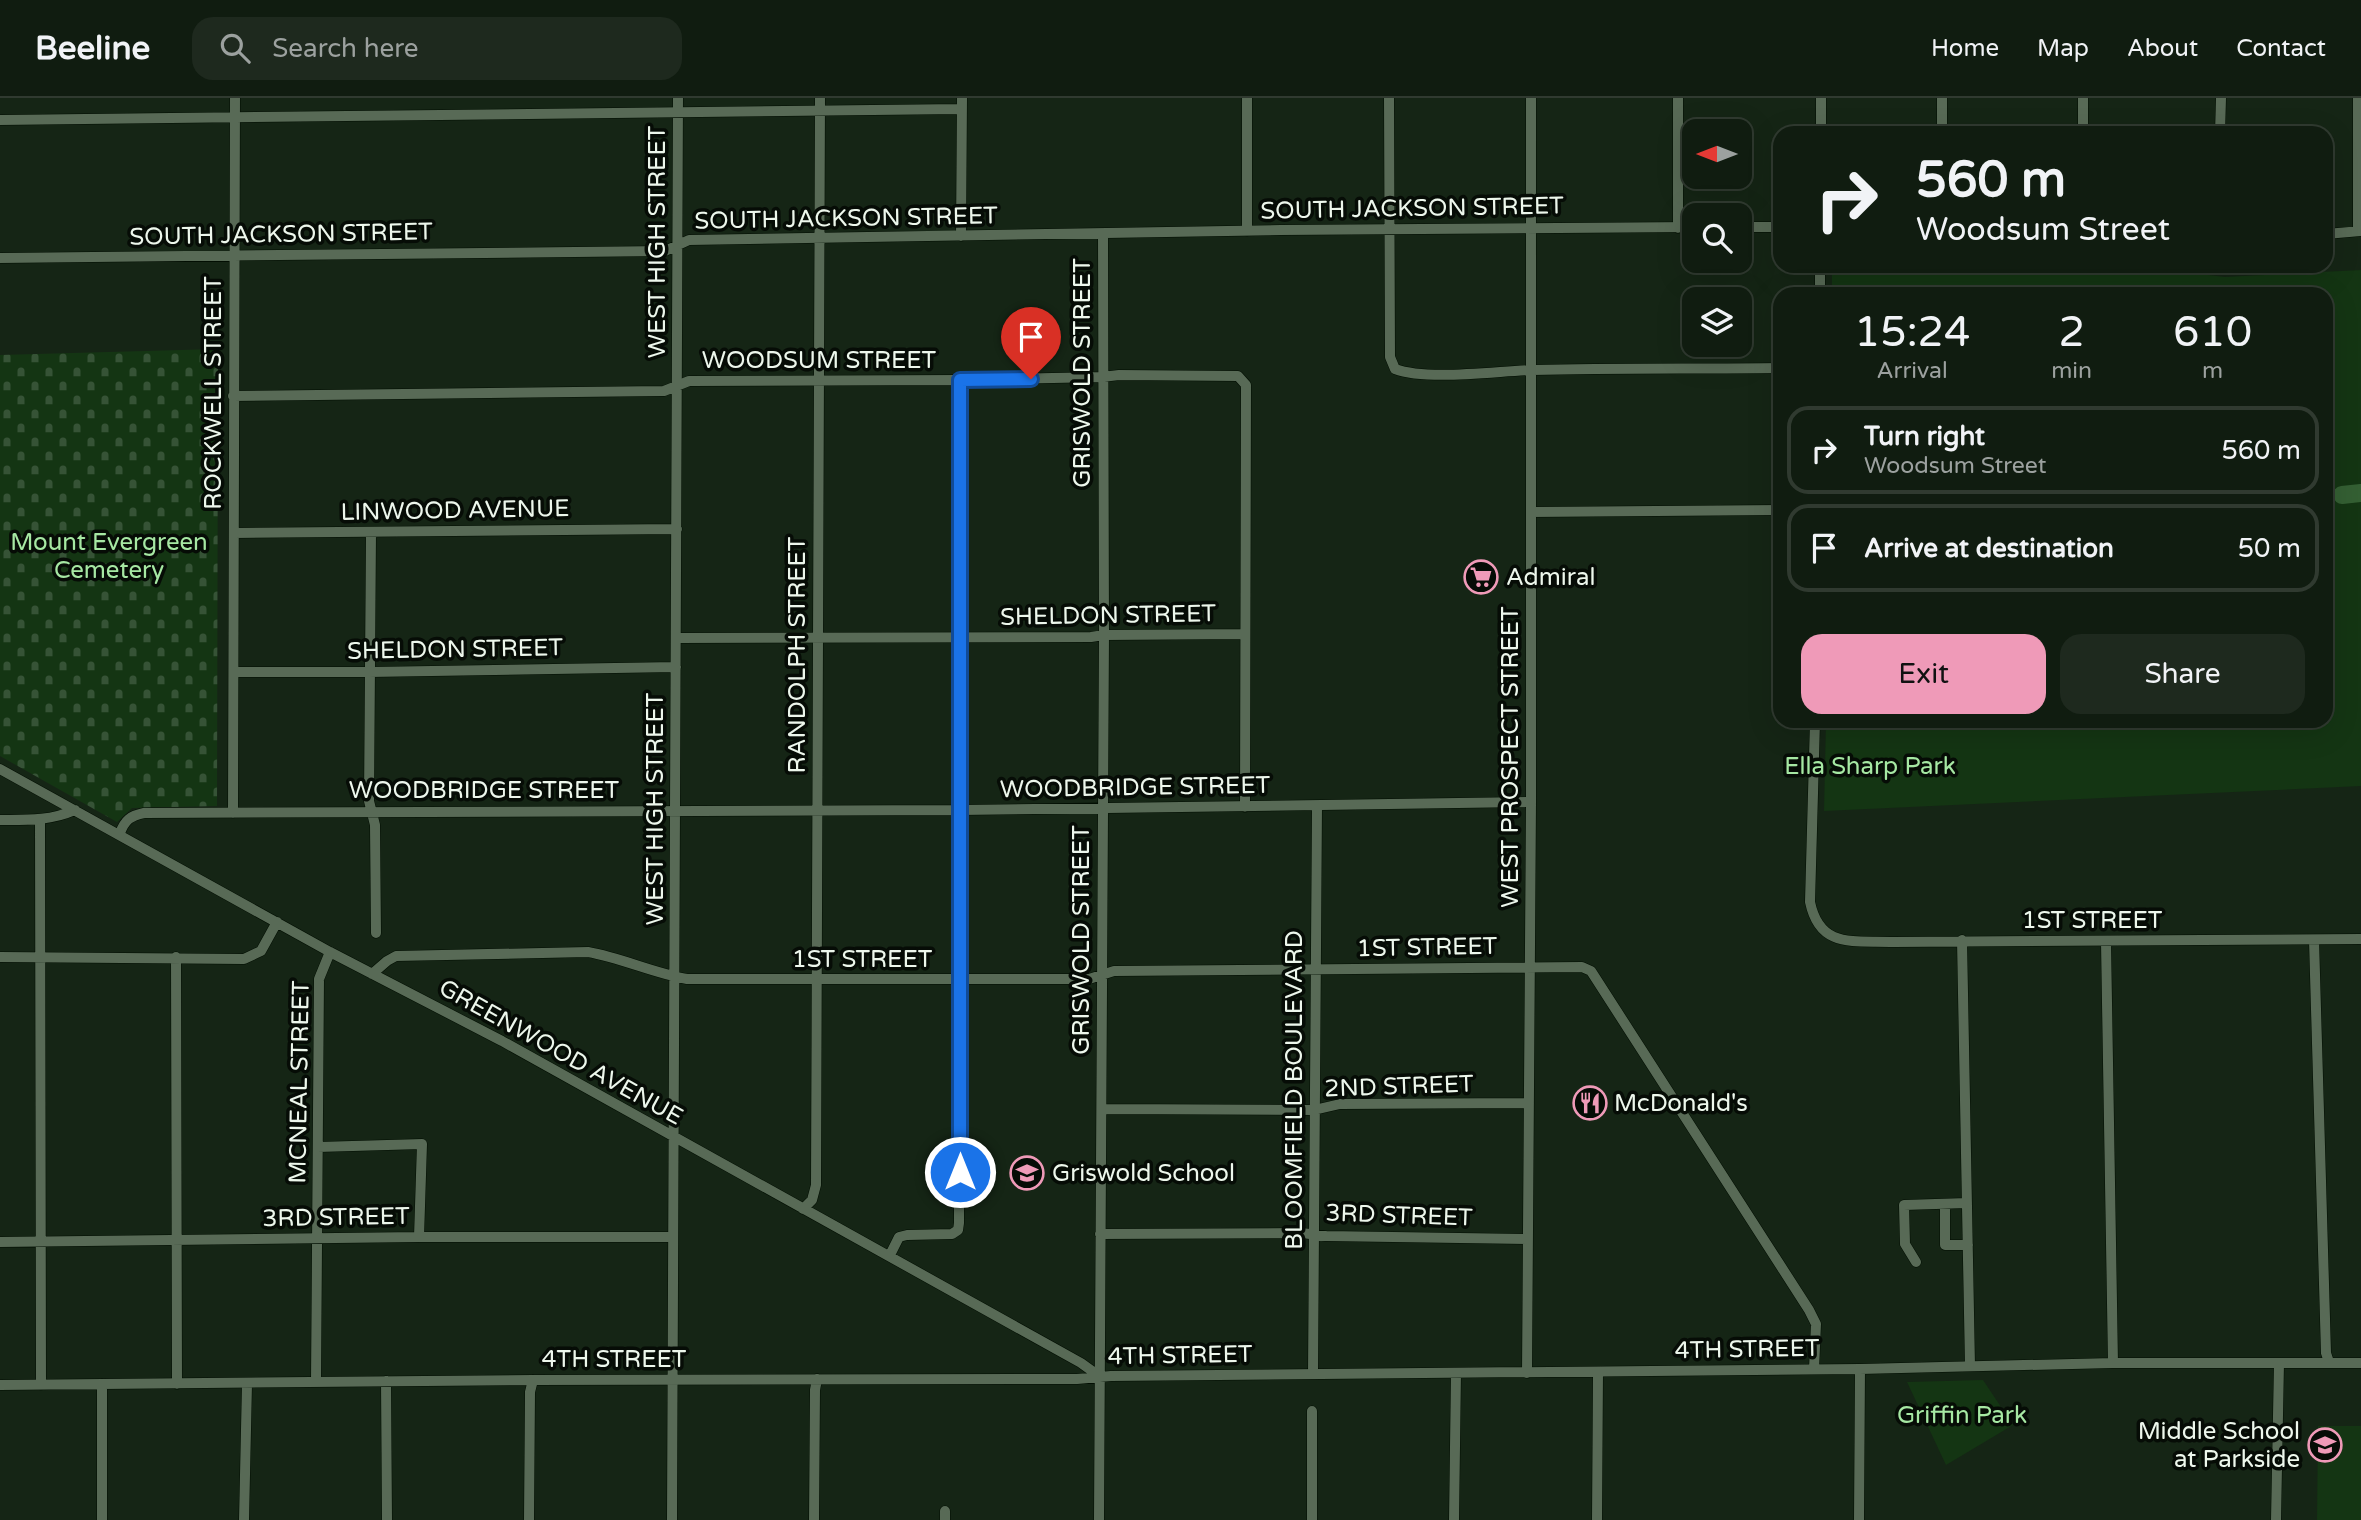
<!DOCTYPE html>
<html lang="en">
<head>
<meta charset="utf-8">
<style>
  body { margin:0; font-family:"Varela Round",sans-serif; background:#1e291e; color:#f1f3f6; height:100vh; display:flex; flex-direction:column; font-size:26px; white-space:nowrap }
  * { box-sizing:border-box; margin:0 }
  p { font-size:23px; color:#9ca19f }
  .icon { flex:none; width:38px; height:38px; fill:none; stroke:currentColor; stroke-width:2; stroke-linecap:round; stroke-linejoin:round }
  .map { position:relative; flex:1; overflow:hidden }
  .details { position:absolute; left:1773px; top:189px; width:560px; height:441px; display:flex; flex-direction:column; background:#101c10; border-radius:21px; box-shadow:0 7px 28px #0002,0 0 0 2px #303a30 }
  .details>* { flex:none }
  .hud { position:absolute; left:1773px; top:28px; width:560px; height:147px; border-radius:21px; box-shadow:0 7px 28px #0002,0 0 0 2px #303a30; background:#101c10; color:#f1f3f6; overflow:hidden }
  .needle { width:46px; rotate:270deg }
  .fabs { position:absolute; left:1682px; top:21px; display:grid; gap:14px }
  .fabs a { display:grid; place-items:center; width:70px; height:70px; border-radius:14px; background:#101c10; box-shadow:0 7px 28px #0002,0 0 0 2px #303a30; font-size:35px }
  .pin { position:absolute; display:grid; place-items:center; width:60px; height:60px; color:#fff; margin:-72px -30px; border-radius:50% 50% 50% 0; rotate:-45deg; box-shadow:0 0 7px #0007 }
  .pin .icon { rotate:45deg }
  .me { position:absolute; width:77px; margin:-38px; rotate:0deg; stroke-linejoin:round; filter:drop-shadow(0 0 5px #0008) }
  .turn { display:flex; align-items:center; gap:24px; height:147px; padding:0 28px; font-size:32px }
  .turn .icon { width:91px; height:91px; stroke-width:2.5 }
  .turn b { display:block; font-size:49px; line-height:60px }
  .eta { display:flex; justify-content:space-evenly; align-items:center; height:119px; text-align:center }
  .eta b { font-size:42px; font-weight:600; line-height:49px }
  .button { display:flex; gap:14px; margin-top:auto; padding:14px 28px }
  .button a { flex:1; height:80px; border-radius:21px; background:#ef9ab8; color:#111; font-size:28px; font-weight:600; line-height:80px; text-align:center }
  .button a+a { background:#1e291e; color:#f1f3f6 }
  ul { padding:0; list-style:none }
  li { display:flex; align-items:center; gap:21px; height:88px; margin:0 14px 10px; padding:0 14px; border:4px solid #303a30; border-radius:21px }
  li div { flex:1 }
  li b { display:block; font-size:26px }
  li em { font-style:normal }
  header { display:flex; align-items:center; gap:42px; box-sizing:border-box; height:98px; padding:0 35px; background:#101c10; border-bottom:2px solid #303a30 }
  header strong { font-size:33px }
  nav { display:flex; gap:38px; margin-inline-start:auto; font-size:24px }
  .search { width:490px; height:63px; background:#1e291e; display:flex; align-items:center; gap:18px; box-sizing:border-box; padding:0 24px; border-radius:21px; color:#9ca19f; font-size:26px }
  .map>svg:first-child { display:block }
  .cemetery { fill:url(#cemetery-stones) }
  .park { fill:#143513 }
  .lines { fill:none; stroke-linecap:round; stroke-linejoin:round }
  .river { stroke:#345f33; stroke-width:18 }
  .minor-casing { stroke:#020e02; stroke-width:11 }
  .minor { stroke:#586a56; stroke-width:10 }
  .route-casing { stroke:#114b97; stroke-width:18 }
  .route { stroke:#1a73e8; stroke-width:12 }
  .labels { text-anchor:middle; stroke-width:7; stroke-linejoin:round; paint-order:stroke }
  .street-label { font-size:24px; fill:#edf7ec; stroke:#060c06 }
  .park-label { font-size:24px; fill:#a6e8a3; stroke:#060c06 }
  .poi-label { font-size:24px; fill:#edf7ec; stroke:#060c06; text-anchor:start }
</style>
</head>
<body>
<header>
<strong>Beeline</strong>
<div class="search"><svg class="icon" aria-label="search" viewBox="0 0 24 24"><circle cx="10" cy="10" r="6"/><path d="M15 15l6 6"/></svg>Search here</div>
<nav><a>Home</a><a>Map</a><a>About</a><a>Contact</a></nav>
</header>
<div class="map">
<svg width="2361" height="1422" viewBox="0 0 2361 1422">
  <defs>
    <pattern id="cemetery-stones" width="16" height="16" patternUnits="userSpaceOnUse" patternTransform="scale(1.75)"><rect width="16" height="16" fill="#143513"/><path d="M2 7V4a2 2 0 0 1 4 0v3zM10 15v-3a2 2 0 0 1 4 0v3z" fill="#365336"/></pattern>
  </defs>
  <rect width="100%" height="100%" fill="#152515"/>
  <path class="cemetery" d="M 218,251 L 217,708 L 132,710 L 117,724 L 0,658 L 0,257 Z"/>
  <path class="park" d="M 1832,168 L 2133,168 L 2225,179 L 2361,172 L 2361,688 L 1824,713 L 1826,623 L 2326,623 L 2326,196 L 1832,196 Z
    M 1983,1282 L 2013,1327 L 1946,1367 L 1907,1284 Z
    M 2318,1328 L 2361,1328 L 2361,1422 L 2317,1422 Z"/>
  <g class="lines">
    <path class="river" d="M 2342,397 L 2361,395"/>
    <defs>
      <path id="minor" d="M 1247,0 L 1247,133
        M 1389,0 L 1390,259 L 1395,271 C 1427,283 1497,273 1533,272 C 1615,270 1698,271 1780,270
        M 0,22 L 961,11
        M 1821,35 L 1821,0
        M 1942,35 L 1942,0
        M 2083,35 L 2083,0
        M 2220,35 L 2221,0
        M 1740,129 L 1780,129
        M 1678,130 L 1678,0
        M 2358,133 L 2358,0
        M 2326,136 L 2361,133
        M 961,138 L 962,0
        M 0,160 L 665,153 L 689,142 L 1281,132 L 1694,129
        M 1820,168 L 1820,196
        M 233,298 L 664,293 L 689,283 L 960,282 L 1102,279 L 1119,277 L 1238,278 L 1246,287 L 1245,709
        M 1531,414 L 1780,412
        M 234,435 L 677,431
        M 371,435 L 369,703 L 375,727 L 376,835
        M 677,540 L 1091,539 L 1104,537 L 1245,536
        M 234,574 L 370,574 L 676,569
        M 1815,623 L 1810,804 C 1820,852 1855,842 1894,844 L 2361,841
        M 0,671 L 330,854 L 502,943 L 1081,1265 L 1099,1278
        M 233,715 L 235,0
        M 0,722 C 27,722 50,723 75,712
        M 40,722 L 41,1287
        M 120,735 C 125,722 130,718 144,715 L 960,712 L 1531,704
        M 1962,842 L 1970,1268
        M 2314,842 L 2326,1255 L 2329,1264
        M 2106,844 L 2113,1265
        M 0,859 L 244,861 L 261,853 L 277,824
        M 176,859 L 177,1286
        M 372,876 L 387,863 L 396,858 L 588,854 C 622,860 653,875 687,881 L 1089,881 L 1114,873 L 1582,869 L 1591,873 L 1809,1212 L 1816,1226 L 1814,1271
        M 1102,1011 L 1314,1012 L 1340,1006 L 1529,1005
        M 318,1049 L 422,1046 L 419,1139
        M 1945,1106 L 1945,1147 L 1968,1147
        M 803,1111 L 812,1102 L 816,1087 L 820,0
        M 1100,1136 L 1302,1135 L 1326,1138 L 1528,1141
        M 0,1144 L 419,1139 L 673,1139
        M 890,1157 L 899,1139 L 907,1137 L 952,1136 L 958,1132 L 959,1125 L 960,282
        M 1916,1164 L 1905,1146 L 1904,1107 L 1967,1105
        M 1527,1275 L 1531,704 L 1531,0
        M 1313,1276 L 1317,708
        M 316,1283 L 319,881 L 330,854
        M 386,1283 L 387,1422
        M 102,1286 L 102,1422
        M 0,1287 L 533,1282 L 1077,1281 L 1111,1278 L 1860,1271 L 2113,1265 L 2361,1265
        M 1312,1313 L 1312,1422
        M 945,1413 L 945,1422
        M 244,1422 L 247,1286
        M 529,1422 L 530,1294 L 533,1282
        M 672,1422 L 678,0
        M 814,1422 L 815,1292 L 817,1281
        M 1099,1422 L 1104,537 L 1103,136
        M 1454,1422 L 1456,1275
        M 1597,1422 L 1598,1275
        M 1859,1422 L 1860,1271
        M 2276,1422 L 2279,1265"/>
    </defs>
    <use href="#minor" class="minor-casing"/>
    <use href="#minor" class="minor"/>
  </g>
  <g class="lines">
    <defs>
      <path id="route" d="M 960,1074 L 960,282 L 1031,281"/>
    </defs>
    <use href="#route" class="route-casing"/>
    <use href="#route" class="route"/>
  </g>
  <defs>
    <symbol id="supermarket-ring" viewBox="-11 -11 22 22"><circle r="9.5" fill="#060c06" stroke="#ef9ab8" stroke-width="1.5"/><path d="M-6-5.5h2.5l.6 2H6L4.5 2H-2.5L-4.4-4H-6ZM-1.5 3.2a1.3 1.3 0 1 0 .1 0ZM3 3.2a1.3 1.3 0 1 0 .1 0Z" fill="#ef9ab8"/></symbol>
    <symbol id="restaurant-ring" viewBox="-11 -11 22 22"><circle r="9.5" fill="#060c06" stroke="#ef9ab8" stroke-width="1.5"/><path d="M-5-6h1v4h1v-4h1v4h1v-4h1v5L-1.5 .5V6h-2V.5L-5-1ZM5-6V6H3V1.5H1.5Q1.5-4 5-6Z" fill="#ef9ab8"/></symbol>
    <symbol id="school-ring" viewBox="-11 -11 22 22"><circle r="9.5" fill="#060c06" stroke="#ef9ab8" stroke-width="1.5"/><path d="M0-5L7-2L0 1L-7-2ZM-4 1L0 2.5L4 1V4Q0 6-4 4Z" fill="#ef9ab8"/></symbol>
  </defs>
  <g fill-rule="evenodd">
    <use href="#supermarket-ring" x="1462" y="460" width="38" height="38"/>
    <use href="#restaurant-ring" x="1571" y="986" width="38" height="38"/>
    <use href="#school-ring" x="1008" y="1056" width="38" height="38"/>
    <use href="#school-ring" x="2306" y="1328" width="38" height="38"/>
  </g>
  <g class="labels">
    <g class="street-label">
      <text transform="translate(1412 110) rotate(-1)" y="8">SOUTH JACKSON STREET</text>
      <text transform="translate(846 120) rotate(-1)" y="8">SOUTH JACKSON STREET</text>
      <text transform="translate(281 136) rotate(-1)" y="8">SOUTH JACKSON STREET</text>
      <text transform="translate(657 144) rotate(-90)" y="8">WEST HIGH STREET</text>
      <text x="819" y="270">WOODSUM STREET</text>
      <text transform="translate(1082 275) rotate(-90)" y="8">GRISWOLD STREET</text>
      <text transform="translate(213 295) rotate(-90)" y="8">ROCKWELL STREET</text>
      <text transform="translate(455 412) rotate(-1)" y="8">LINWOOD AVENUE</text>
      <text transform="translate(1108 517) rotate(-1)" y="8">SHELDON STREET</text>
      <text transform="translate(455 551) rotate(-1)" y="8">SHELDON STREET</text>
      <text transform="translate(797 557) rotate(-90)" y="8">RANDOLPH STREET</text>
      <text transform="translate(1510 659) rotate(-90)" y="8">WEST PROSPECT STREET</text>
      <text transform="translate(1135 689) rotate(-1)" y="8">WOODBRIDGE STREET</text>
      <text x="484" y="700">WOODBRIDGE STREET</text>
      <text transform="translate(655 711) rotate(-90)" y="8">WEST HIGH STREET</text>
      <text x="2092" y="830">1ST STREET</text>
      <text transform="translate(1081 842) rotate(-90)" y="8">GRISWOLD STREET</text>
      <text transform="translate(1427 849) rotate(-1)" y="8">1ST STREET</text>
      <text x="862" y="869">1ST STREET</text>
      <text transform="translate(561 954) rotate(29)" y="8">GREENWOOD AVENUE</text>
      <text transform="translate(299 984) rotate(-89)" y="8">MCNEAL STREET</text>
      <text transform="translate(1399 988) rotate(-2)" y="8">2ND STREET</text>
      <text transform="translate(1294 992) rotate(-90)" y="8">BLOOMFIELD BOULEVARD</text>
      <text transform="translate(1399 1117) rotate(2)" y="8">3RD STREET</text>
      <text transform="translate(336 1119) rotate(-1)" y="8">3RD STREET</text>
      <text transform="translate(1747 1251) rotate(-1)" y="8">4TH STREET</text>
      <text transform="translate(1180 1257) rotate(-1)" y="8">4TH STREET</text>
      <text x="614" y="1269">4TH STREET</text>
    </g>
    <g class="park-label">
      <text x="109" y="452">Mount Evergreen<tspan x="109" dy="28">Cemetery</tspan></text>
      <text x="1870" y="676">Ella Sharp Park</text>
      <text x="1962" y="1325">Griffin Park</text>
    </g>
    <g class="poi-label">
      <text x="1506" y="487">Admiral</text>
      <text x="1614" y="1013">McDonald's</text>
      <text x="1052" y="1083">Griswold School</text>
      <text x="2300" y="1341" text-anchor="end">Middle School<tspan x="2300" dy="28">at Parkside</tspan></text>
    </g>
  </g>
</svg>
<div class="fabs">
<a><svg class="needle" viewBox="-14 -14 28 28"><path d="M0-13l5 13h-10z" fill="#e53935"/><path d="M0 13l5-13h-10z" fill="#9ca19f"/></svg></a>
<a><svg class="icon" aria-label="search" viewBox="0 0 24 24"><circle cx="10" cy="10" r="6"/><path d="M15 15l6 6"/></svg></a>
<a><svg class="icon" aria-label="layers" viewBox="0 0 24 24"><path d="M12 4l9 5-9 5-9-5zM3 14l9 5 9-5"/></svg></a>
</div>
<div class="pin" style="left:1031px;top:281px;background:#d93025"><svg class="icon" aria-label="arrive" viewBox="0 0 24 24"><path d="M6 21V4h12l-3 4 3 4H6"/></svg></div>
<svg class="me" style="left:960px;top:1074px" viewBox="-20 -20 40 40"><circle r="17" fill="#1a73e8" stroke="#fff" stroke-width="3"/><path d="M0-11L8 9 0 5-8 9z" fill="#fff"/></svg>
<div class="hud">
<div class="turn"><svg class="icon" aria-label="right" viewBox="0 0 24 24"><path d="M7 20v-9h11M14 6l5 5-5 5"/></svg><div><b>560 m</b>Woodsum Street</div></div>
</div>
<section class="details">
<div class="eta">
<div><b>15:24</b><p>Arrival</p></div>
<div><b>2</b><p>min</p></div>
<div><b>610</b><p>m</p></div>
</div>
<ul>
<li><svg class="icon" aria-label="right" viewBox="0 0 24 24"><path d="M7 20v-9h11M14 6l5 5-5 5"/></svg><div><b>Turn right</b><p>Woodsum Street</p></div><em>560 m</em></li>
<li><svg class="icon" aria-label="arrive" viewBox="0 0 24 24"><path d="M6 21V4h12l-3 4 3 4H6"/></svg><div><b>Arrive at destination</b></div><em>50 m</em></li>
</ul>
<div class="button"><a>Exit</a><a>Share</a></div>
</section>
</div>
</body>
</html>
